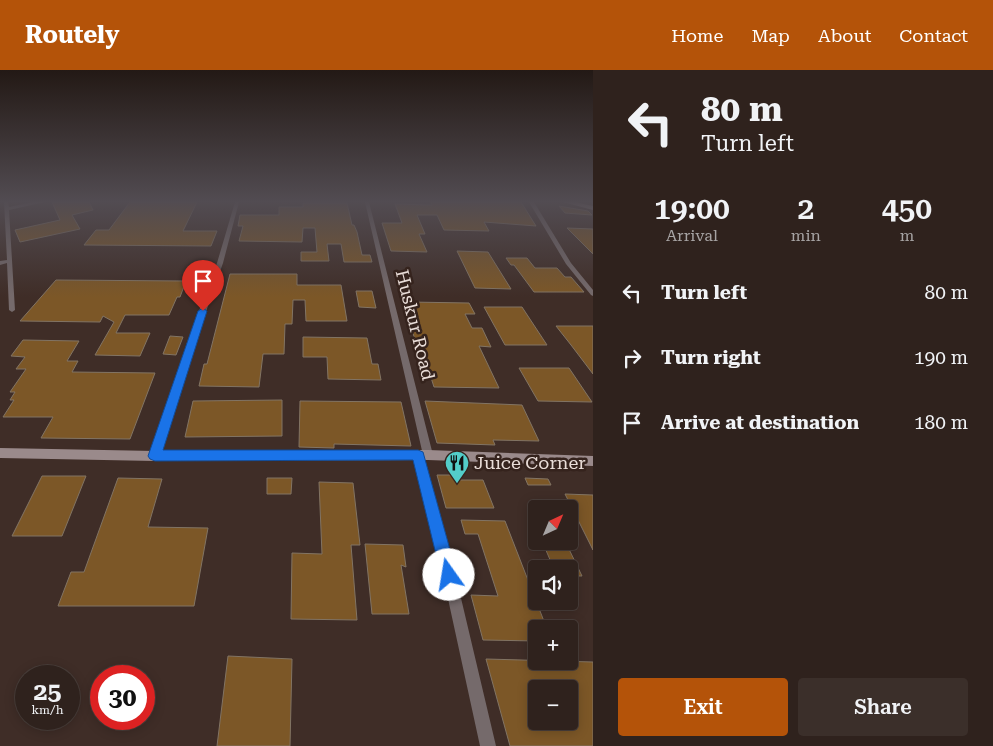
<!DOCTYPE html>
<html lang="en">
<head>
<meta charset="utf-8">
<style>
  body { margin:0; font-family:"Roboto Serif",serif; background:#3b2f2a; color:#f1f3f6; height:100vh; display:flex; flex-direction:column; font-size:19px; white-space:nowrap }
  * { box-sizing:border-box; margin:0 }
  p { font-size:16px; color:#a7a4a4 }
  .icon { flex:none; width:28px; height:28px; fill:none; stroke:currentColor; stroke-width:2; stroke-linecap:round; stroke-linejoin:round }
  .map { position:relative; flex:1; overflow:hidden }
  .panel { display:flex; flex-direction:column; background:#2f221d; width:400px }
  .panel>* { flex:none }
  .top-card { background:#2f221d; color:#f1f3f6; overflow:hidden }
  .needle { width:32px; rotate:44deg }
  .buttons { position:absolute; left:528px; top:430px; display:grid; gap:10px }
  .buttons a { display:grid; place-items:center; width:50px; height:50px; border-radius:5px; background:#2f221d; box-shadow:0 2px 12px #0003,0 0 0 1px #4a3f3b; font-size:25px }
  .speed { position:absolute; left:15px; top:595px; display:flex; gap:10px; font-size:25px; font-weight:700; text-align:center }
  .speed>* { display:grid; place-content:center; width:65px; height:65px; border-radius:50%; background:#2f221d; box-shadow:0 2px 12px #0003,0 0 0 1px #4a3f3b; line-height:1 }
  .speed small { font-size:12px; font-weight:400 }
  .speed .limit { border:8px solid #d22; background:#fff; color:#111 }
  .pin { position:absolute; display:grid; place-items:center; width:42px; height:42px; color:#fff; margin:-51px -21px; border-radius:50% 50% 50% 0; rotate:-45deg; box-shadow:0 0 5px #0007 }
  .pin .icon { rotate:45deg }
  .me { position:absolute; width:55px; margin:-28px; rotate:347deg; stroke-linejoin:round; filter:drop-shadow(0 0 4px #0008) }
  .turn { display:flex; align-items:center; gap:18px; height:105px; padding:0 25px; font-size:22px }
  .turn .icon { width:65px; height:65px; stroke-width:2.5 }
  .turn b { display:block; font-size:35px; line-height:42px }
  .eta { display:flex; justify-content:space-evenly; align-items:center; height:85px; text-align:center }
  .eta b { font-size:30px; font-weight:600; line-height:35px }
  .cta { display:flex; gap:10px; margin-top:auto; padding:10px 25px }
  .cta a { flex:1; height:58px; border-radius:5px; background:#b45309; color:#fff; font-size:20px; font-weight:600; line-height:58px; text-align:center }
  .cta a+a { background:#3b2f2a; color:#f1f3f6 }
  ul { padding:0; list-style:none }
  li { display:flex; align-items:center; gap:15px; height:65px; padding:0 25px }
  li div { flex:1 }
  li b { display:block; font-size:19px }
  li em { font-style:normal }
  header { display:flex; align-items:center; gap:30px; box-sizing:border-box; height:70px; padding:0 25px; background:#b45309; color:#fff }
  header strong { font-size:24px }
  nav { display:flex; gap:28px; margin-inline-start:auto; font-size:18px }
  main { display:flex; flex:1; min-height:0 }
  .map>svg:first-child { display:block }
  .building { fill:#7c5727; stroke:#827464; fill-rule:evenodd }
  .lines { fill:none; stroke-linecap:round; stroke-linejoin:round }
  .street { fill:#756a6b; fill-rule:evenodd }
  .secondary { fill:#9a8a8b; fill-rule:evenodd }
  .route { fill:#1a73e8; stroke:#114b97 }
  .labels { text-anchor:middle; stroke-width:5; stroke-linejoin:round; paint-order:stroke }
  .street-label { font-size:18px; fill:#e9ddd8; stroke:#35231d }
  .poi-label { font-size:18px; fill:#e9ddd8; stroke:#35231d; text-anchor:start }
</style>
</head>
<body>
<header>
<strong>Routely</strong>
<nav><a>Home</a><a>Map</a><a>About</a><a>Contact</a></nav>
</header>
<main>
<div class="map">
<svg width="593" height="676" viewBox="0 0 593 676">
  <rect width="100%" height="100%" fill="#3f2d27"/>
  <path class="building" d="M 52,132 L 89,132 L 93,140 L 72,145 L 80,159 L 20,172 L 15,160 L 60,150 Z
    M 130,132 L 197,132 L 183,161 L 217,161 L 211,176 L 84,175 L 96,160 L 109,160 Z
    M 431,132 L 521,132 L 536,156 L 484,152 L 489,161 L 444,160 L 437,145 L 417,145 L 425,164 L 419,164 L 427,182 L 391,181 L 382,153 L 402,153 L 395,134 L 432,135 Z
    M 303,133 L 347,133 L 352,155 L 354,155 L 357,162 L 362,185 L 370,185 L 372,192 L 344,192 L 341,174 L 327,174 L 329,191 L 301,191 L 301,182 L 317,182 L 315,158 L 303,158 L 302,172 L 239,171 L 243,156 L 238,156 L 240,145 L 279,145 L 279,137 L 303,137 Z
    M 559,136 L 588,141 L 592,145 L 565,143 Z
    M 567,158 L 593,159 L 593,184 Z
    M 457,181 L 488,182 L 511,219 L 475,218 Z
    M 506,188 L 527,188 L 535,198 L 557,198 L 565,207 L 571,207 L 584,222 L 534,222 L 514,195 L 511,195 Z
    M 230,204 L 297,204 L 297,215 L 341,215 L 347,251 L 306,251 L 305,230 L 293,230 L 292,254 L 285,254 L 284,284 L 263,284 L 259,317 L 199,316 L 204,294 L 207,294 Z
    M 56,210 L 186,211 L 180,227 L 177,227 L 169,245 L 125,245 L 116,263 L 150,263 L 140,286 L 95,285 L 114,252 L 103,246 L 100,252 L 20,251 Z
    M 356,221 L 372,221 L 376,238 L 359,237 Z
    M 409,232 L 469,233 L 475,244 L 465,244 L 472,258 L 482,258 L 491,277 L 479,276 L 499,318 L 434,317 L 421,276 L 417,276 L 411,257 L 409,247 L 414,247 Z
    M 484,237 L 522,237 L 547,275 L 505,275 Z
    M 556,256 L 593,256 L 593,304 L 571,275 Z
    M 170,266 L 183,267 L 176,285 L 163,284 Z
    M 303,267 L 367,268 L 372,294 L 378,294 L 381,310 L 328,309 L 327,287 L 303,287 Z
    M 23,270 L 79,271 L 67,291 L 78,291 L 72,302 L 155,303 L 130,369 L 41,368 L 53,347 L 3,347 L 14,330 L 10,330 L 15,322 L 10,322 L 26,299 L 16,299 L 25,287 L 11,286 Z
    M 519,298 L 569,298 L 592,332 L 538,331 Z
    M 282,330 L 282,366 L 185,367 L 193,331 Z
    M 300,331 L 401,332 L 411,376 L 334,374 L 334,378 L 299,377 Z
    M 425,331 L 522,335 L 539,371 L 493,370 L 495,375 L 437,373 Z
    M 437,405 L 457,405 L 459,410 L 483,410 L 494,438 L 446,438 Z
    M 42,406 L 86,406 L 62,466 L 12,466 Z
    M 118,408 L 162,409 L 148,457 L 208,458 L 194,536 L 58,536 L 71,502 L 84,502 Z
    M 267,408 L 292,408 L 291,424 L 267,424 Z
    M 525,408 L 548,409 L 551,415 L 528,415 Z
    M 319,412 L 353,413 L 360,475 L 351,475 L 357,550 L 291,549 L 292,483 L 322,484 Z
    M 565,424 L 593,425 L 593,480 Z
    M 461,450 L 505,451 L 547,559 L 536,559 L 536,571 L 483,570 L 471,525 L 498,526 L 478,464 L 465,464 Z
    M 542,471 L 565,471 L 582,506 L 569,506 L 569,499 L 554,499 Z
    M 365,474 L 403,475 L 406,497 L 401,495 L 409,544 L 372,544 Z
    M 228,586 L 292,589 L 290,676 L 217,676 Z
    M 486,589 L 593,592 L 593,676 L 510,676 ZM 536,619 L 569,619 L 569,651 L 536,651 Z"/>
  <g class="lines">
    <path class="street" d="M 4,132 L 8,132 L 9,137 L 33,132 L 45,132 L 9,140 L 15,240 L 12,242 L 9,240 L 7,193 L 0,195 L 0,191 L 7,190 Z
      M 235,132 L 239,132 L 223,193 L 195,273 L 160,386 L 158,389 L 155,390 L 152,389 L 150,386 L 187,273 L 217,193 Z
      M 365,132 L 369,132 L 433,385 L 431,388 L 428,389 L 425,388 L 423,385 Z
      M 529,132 L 534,132 L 571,193 L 593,220 L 593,226 L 591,225 L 566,194 Z
      M 418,381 L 421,382 L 423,385 L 447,469 L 496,676 L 480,676 L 435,469 L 413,385 L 415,382 Z"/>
    <path class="secondary" d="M 563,132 L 575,132 L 593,136 L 593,140 Z
      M 0,378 L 155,381 L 428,380 L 593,386 L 593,396 L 428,390 L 155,391 L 0,388 Z"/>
  </g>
  <linearGradient id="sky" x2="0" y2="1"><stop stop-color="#231915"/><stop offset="0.58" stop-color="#524c52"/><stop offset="1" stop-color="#524c52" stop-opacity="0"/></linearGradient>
  <rect width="593" height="227" fill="url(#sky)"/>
  <path class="route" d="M 203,238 L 207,241 L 163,380 L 418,380 L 423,382 L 457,505 L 455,511 L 449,513 L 444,511 L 441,505 L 413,390 L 155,391 L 150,389 L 148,386 L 198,241 Z"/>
  <defs>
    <symbol id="restaurant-pin" viewBox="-11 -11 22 30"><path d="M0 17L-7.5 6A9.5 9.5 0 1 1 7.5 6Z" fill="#53cdc9" stroke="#35231d"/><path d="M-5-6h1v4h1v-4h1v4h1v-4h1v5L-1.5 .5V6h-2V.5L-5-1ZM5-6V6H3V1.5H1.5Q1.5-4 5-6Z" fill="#111"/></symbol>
  </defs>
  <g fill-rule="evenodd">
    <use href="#restaurant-pin" x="443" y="379" width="28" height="38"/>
  </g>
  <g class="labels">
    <g class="street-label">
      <text transform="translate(415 255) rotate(76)" y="6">Huskur Road</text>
    </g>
    <g class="poi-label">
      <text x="474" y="399">Juice Corner</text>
    </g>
  </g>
</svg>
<div class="buttons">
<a><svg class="needle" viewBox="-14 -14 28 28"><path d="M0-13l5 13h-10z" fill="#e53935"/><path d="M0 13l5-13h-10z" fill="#a7a4a4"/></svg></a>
<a><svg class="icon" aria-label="sound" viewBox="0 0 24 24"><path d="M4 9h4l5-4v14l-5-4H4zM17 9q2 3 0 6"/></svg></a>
<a>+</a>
<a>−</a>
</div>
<div class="speed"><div>25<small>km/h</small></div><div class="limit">30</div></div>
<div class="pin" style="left:203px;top:241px;background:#d93025"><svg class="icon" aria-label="arrive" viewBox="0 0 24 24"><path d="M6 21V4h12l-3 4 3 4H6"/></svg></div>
<svg class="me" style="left:449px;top:505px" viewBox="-20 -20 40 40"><circle r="19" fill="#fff"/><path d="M0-13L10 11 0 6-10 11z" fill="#1a73e8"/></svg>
</div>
<section class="panel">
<div class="top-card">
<div class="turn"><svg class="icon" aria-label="left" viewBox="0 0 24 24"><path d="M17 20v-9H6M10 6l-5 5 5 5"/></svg><div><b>80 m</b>Turn left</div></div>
</div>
<div class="eta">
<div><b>19:00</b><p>Arrival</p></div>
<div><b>2</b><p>min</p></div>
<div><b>450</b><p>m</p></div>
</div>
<ul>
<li><svg class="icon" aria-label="left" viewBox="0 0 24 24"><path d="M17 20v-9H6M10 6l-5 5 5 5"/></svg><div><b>Turn left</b></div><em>80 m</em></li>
<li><svg class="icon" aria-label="right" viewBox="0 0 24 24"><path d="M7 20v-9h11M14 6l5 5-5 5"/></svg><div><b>Turn right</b></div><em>190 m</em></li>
<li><svg class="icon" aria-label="arrive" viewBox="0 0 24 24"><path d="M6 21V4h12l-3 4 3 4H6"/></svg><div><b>Arrive at destination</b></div><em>180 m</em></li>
</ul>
<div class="cta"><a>Exit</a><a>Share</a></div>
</section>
</main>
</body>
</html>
